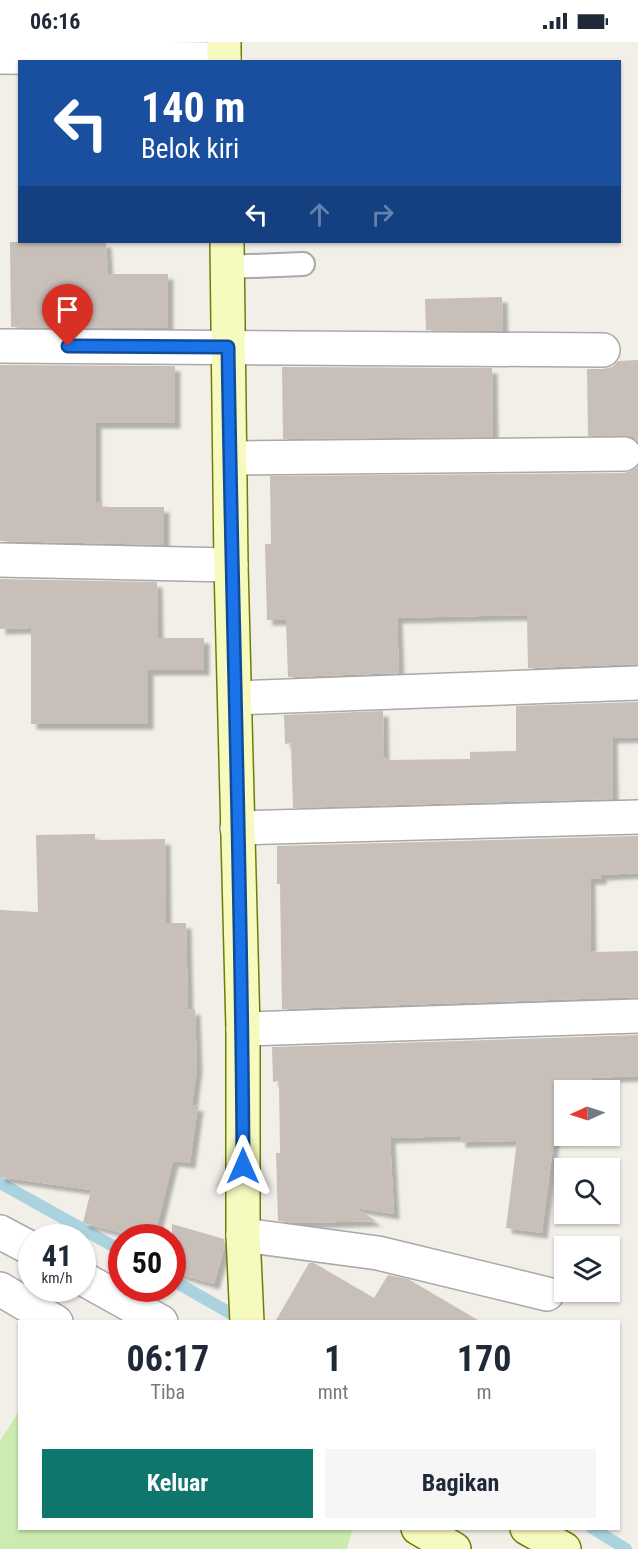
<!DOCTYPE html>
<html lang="id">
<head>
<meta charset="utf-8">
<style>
  body { margin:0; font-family:"Roboto Condensed",sans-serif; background:#f6f6f7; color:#1f2937; height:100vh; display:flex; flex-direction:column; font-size:22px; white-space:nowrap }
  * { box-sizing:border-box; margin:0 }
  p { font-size:20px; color:#747a83 }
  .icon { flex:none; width:33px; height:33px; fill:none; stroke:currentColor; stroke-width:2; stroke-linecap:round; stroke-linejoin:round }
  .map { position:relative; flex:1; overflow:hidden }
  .side { position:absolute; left:18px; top:1278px; width:602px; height:210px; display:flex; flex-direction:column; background:#fff; border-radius:0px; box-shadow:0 2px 4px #0004 }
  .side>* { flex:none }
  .banner { position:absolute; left:18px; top:18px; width:603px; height:183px; border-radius:0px; box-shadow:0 2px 4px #0004; background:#1a4fa0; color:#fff; overflow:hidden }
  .needle { width:39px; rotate:267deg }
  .controls { position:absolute; left:554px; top:1038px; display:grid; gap:12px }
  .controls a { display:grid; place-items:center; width:66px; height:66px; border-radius:0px; background:#fff; box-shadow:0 2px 4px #0004; font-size:30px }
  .speed { position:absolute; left:18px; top:1182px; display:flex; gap:12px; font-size:30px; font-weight:700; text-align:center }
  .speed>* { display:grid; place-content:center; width:78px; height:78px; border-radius:50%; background:#fff; box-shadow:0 2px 4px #0004; line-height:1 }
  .speed small { font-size:15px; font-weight:400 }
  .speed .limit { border:9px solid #d22; background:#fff; color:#111 }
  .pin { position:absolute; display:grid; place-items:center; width:51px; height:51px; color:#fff; margin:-62px -26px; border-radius:50% 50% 50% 0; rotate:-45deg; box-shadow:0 0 6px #0007 }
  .pin .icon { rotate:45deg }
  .me { position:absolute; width:66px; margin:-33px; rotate:0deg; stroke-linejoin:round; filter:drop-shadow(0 0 4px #0008) }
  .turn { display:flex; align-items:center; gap:21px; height:126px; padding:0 24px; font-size:27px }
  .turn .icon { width:78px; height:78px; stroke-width:2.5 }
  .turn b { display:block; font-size:42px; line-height:51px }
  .lanes { display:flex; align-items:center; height:57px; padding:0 24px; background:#0003; justify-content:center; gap:30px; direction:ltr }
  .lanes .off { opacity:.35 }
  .eta { display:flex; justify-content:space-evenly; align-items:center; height:102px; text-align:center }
  .eta b { font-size:36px; font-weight:700; line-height:42px }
  .primary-button { display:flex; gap:12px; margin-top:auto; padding:12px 24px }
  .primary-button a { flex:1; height:69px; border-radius:0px; background:#0f766e; color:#fff; font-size:24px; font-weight:700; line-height:69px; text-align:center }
  .primary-button a+a { background:#f6f6f7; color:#1f2937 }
  .status { display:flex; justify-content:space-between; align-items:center; height:42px; padding:0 30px; background:#fff; direction:ltr }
  .status svg { height:16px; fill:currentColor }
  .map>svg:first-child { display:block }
  .grass { fill:#cdebb0 }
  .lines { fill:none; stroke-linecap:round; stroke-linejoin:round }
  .stream { stroke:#aad3df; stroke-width:12 }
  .building { fill:#c7bfb8; filter:url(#shadow) }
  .service-casing { stroke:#a9a9a9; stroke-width:26 }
  .minor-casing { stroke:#a9a9a9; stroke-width:36 }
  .tertiary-casing { stroke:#a9a9a9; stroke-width:36 }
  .secondary-casing { stroke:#707d05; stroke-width:36 }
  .service { stroke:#fff; stroke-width:22 }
  .minor { stroke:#fff; stroke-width:33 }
  .tertiary { stroke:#fff; stroke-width:33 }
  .secondary { stroke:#f7fabf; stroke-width:33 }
  .route-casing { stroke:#114b97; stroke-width:15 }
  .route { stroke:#1a73e8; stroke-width:10 }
</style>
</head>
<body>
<div class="status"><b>06:16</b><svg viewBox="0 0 49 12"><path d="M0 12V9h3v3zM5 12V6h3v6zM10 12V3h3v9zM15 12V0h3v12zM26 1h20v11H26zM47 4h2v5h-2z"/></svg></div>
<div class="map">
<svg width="638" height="1507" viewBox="0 0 638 1507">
  <defs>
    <filter id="shadow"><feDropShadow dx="5.5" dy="5.5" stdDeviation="1.5" flood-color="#0004"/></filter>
  </defs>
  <rect width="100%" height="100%" fill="#f2efe9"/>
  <path class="grass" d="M 19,1369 L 20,1486 L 348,1487 L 352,1489 L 347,1507 L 0,1507 L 0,1399 Z"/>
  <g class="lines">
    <path class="stream" d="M 0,1141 L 122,1209
      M 172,1238 L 244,1279
      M 592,1486 L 626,1507"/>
  </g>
  <path class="building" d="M 10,200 L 106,200 L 108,232 L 168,232 L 168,286 L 11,285 Z
    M 502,255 L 503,289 L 426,288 L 425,257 Z
    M 638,318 L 638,400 L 633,395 L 624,393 L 588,394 L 587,327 L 603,327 L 612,325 L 618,319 Z
    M 0,323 L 175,324 L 175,381 L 96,381 L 96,460 L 102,460 L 102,465 L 164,465 L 164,503 L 0,499 Z
    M 282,325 L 492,326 L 493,395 L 283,397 Z
    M 638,424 L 638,622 L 528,626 L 527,573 L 397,576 L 399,631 L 288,635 L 286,578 L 267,578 L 265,502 L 271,502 L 270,434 L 624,431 L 633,428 Z
    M 0,537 L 157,540 L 158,596 L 204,596 L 204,628 L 148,628 L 148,682 L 31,682 L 31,586 L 0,587 Z
    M 638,660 L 638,695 L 612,696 L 613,757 L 293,766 L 291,701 L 285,702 L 284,673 L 383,669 L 384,715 L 387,715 L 387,718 L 470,717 L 470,710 L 516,709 L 516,664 Z
    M 95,792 L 95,798 L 165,797 L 166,881 L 186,881 L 188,968 L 195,967 L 197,1025 L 192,1063 L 198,1064 L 190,1121 L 173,1119 L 154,1196 L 142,1196 L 83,1181 L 91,1148 L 0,1135 L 0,868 L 38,870 L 36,793 Z
    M 638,794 L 638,831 L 601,833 L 601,837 L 590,837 L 591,910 L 638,909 L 638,955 L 282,967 L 280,842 L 277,842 L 277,804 Z
    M 638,993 L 638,1034 L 592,1036 L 592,1048 L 564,1048 L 564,1094 L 593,1094 L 593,1096 L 554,1097 L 542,1191 L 506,1186 L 517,1099 L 460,1100 L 460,1094 L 390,1096 L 394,1172 L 356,1166 L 376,1179 L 298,1181 L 278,1179 L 276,1111 L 280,1111 L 279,1039 L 273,1040 L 272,1005 Z
    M 172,1182 L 224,1197 L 225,1204 L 214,1242 L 172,1230 Z
    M 309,1221 L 314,1221 L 374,1256 L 388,1233 L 408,1237 L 481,1280 L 275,1280 Z"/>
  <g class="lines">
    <defs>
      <path id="service" d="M 227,225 L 303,222"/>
      <path id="minor" d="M 0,15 L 224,17
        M 0,304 L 603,308
        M 230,416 L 624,412
        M 0,518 L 231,523
        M 235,656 L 638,641
        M 237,786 L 638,775
        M 243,987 L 638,974
        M 243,1193 L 378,1211 L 547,1252"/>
      <path id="tertiary" d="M 0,1190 L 32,1207
        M 82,1236 L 161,1280
        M 0,1247 L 56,1280"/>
      <path id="secondary" d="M 224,0 L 224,20
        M 227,200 L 231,523 L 243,987 L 243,1193 L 247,1280
        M 418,1486 L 454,1507
        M 527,1486 L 564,1507"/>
    </defs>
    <use href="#service" class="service-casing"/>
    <use href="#minor" class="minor-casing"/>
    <use href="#tertiary" class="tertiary-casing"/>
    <use href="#secondary" class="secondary-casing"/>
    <use href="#service" class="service"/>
    <use href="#minor" class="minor"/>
    <use href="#tertiary" class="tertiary"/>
    <use href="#secondary" class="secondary"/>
  </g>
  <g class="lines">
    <defs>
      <path id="route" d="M 68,304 L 228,305 C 232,578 242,851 243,1124"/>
    </defs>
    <use href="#route" class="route-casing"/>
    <use href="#route" class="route"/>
  </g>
</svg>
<div class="controls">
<a><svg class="needle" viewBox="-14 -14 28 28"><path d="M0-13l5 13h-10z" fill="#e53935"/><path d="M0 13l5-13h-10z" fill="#747a83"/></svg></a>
<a><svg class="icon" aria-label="search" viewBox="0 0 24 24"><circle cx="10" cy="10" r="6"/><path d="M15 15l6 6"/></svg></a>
<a><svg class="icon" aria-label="layers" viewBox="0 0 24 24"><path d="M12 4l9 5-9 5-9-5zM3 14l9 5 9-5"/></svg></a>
</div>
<div class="speed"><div>41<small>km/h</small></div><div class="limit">50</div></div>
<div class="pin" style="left:68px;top:304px;background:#d93025"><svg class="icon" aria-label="arrive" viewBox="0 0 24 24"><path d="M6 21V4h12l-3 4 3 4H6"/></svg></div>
<svg class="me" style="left:243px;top:1124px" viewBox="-20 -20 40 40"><path d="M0-17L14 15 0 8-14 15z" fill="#1a73e8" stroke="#fff" stroke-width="4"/></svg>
<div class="banner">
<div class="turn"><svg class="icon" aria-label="left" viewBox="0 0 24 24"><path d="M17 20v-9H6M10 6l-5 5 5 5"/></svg><div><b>140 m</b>Belok kiri</div></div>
<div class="lanes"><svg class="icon" aria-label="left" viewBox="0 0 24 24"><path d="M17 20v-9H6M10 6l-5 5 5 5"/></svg><svg class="icon off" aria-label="ahead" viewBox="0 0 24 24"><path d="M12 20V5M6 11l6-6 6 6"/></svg><svg class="icon off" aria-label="right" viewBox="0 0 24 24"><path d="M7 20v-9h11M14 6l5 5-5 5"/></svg></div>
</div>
<section class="side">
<div class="eta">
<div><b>06:17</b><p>Tiba</p></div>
<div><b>1</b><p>mnt</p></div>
<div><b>170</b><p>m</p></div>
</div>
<div class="primary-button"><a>Keluar</a><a>Bagikan</a></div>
</section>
</div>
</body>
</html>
